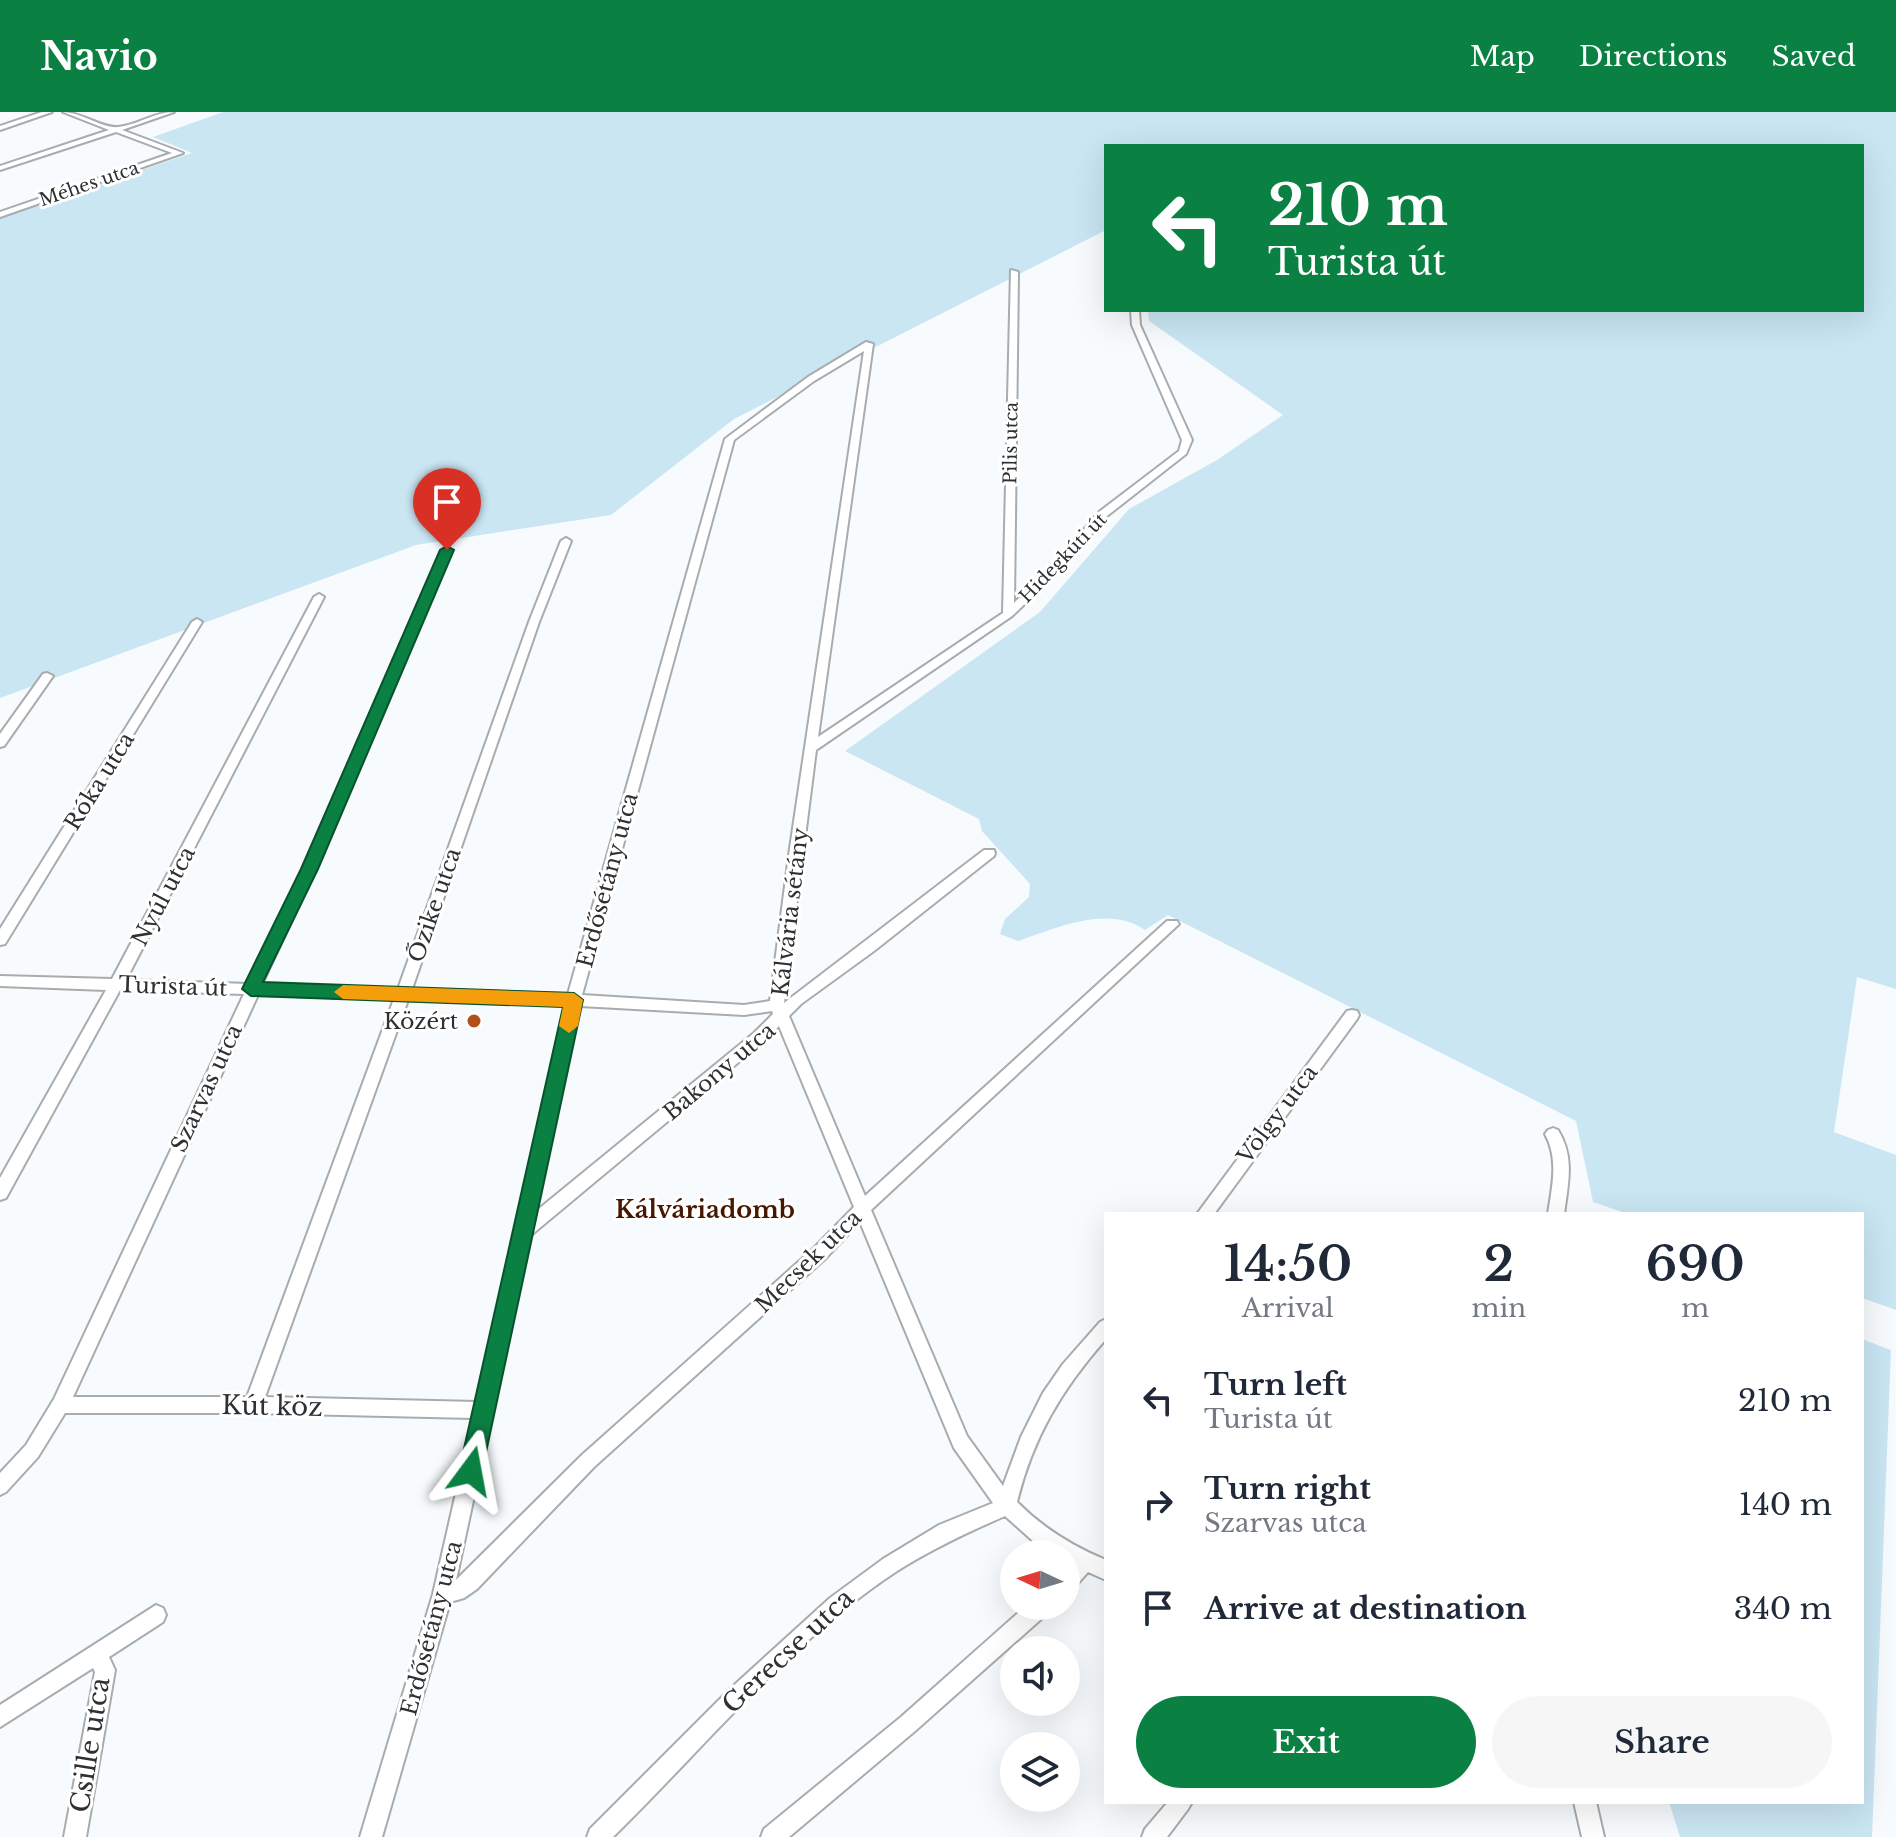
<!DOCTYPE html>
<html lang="en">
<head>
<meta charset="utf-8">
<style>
  body { margin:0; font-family:"Libre Baskerville",serif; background:#f6f6f7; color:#1f2937; height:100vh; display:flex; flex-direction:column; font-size:30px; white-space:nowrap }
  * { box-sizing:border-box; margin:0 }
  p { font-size:26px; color:#747a83 }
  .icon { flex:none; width:44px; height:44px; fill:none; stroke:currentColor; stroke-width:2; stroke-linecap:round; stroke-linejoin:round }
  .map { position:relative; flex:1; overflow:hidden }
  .sheet { position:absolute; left:1104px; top:1100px; width:760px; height:592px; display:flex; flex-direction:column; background:#fff; border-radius:0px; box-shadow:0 8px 32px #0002 }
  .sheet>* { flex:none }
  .top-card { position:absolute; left:1104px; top:32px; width:760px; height:168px; border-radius:0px; box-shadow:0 8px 32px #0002; background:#0b8043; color:#fff; overflow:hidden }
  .needle { width:52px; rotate:274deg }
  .fabs { position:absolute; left:1000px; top:1428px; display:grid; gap:16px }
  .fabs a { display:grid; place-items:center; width:80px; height:80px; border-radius:50%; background:#fff; box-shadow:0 8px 32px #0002; font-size:40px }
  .pin { position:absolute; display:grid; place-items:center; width:68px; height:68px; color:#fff; margin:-82px -34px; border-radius:50% 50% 50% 0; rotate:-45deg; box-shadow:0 0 8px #0007 }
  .pin .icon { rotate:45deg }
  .me { position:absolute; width:88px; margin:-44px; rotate:13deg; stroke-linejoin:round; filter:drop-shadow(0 0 6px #0008) }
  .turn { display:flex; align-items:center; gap:28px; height:168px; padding:0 32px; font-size:36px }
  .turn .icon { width:104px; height:104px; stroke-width:2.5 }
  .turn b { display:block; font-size:56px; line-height:68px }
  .eta { display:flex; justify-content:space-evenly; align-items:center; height:136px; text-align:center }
  .eta b { font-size:48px; font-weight:600; line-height:56px }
  .action { display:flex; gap:16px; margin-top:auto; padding:16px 32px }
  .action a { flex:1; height:92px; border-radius:48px; background:#0b8043; color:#fff; font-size:32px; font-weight:600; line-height:92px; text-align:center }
  .action a+a { background:#f6f6f7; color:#1f2937 }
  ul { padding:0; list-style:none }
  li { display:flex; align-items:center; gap:24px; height:104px; padding:0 32px }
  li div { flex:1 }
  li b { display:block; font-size:30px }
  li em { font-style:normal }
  header { display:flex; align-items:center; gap:48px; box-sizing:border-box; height:112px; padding:0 40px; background:#0b8043; color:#fff }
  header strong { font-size:38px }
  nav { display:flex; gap:44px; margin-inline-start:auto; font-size:28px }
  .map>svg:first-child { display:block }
  .green { fill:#cae6f3 }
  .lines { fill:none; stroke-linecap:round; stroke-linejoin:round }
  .minor-casing { stroke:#a8acae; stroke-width:4 }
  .minor { fill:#fff; fill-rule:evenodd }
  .route { fill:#0b8043; stroke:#07532c; stroke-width:2 }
  .slow { fill:#f59e0b }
  .poi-dot { fill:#b35018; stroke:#fff; stroke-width:3 }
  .labels { text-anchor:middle; stroke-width:6; stroke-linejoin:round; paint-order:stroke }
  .far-street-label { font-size:18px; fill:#2f3031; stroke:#fff }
  .street-label { font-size:22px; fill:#2f3031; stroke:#fff }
  .poi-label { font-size:22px; fill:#2f3031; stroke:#fff; text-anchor:end }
  .neighbourhood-label { font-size:24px; font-weight:bold; fill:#471800; stroke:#fff }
  .near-street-label { font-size:26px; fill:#2f3031; stroke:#fff }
</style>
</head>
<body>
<header>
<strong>Navio</strong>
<nav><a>Map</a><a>Directions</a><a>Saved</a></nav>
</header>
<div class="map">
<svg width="1896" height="1725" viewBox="0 0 1896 1725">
  <rect width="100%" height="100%" fill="#f7fbfd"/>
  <path class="green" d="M 223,0 L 1896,0 L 1896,877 L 1857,865 L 1834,1020 L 1896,1043 L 1896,1198 L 1862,1186 L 1862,1102 L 1628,1102 L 1593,1090 L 1576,1009 L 1168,803 L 1145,818 C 1109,792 1056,816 1018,829 L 1000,822 L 1005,807 L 1029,785 L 1030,772 L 982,719 L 979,707 L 845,639 L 1040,500 L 1129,397 L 1217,348 L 1283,303 L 1149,209 L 1148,198 L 1862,198 L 1862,34 L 1106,34 L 1106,118 L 734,307 L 611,403 L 416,433 L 0,586 L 0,106 L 192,41 L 153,25 Z
    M 1862,1227 L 1891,1238 L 1872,1725 L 1680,1725 L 1669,1690 L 1862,1690 Z"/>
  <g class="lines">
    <defs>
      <path id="minor" d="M 42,0 L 52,0 L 0,18 L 0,14 Z
        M 63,0 C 81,0 103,17 118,15 C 138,13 154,0 174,0 L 122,18 L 183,41 L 0,105 L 0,100 L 172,41 L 116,20 L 0,58 L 0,54 L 109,18 Z
        M 1011,158 L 1018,160 L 1014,491 L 1055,451 L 1099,400 L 1179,339 L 1182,328 L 1132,213 L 1131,198 L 1139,198 L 1140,213 L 1192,328 L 1186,342 L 1107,404 L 1063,455 L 1012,504 L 816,638 L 784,891 L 984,738 L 994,738 L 995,741 L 994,744 L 874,839 L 801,892 L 789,904 L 865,1084 L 1167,809 L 1177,809 L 1179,812 L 871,1098 L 967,1324 L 1003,1374 L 1021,1325 L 1043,1281 L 1063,1252 L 1100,1210 L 1106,1207 L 1106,1227 C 1062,1277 1033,1325 1017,1390 C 1043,1416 1072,1434 1106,1448 L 1106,1468 L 1088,1460 L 1073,1477 L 1066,1480 L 1066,1456 L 1070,1452 L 1066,1450 L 1066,1442 L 1052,1442 L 1033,1429 L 1005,1404 C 968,1420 932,1437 897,1459 C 790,1529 704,1636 613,1725 L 587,1725 L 590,1717 L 731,1576 L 830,1486 L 883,1447 L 939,1413 L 993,1391 L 954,1336 L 860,1110 L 826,1146 L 594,1355 L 477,1477 L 464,1486 L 450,1490 L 382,1725 L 360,1725 L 433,1482 L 473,1306 L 253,1301 L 65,1301 L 38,1345 L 6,1380 L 0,1383 L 0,1361 L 26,1333 L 54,1287 L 244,882 L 120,878 L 6,1086 L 0,1088 L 0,1066 L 106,878 L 0,874 L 0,864 L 112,867 L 314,485 L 319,482 L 324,485 L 126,868 L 249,872 L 302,757 L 442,438 L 447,435 L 452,438 L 316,757 L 262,872 L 398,877 L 529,510 L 561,429 L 566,426 L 571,429 L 539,510 L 412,877 L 568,882 L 725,327 L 808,265 L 866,230 L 873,232 L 818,625 L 1003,501 ZM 864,239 L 789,743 L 770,889 L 744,893 L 582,883 L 734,328 L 814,269 ZM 258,883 L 394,887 L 247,1285 L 73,1285 ZM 408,888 L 566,893 L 477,1290 L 265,1285 ZM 580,894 L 744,903 L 772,899 L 773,902 L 754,921 L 535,1100 ZM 779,914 L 854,1095 L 814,1136 L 582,1343 L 456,1468 L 530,1124 L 764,929 Z
        M 197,507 L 202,510 L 5,832 L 0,833 L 0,817 L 192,510 Z
        M 47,561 L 53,564 L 4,634 L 0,635 L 0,622 L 43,562 Z
        M 1352,898 L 1357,899 L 1359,903 L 1357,907 L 1214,1102 L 1197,1102 L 1347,899 Z
        M 1553,1016 L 1558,1018 C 1575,1045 1568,1072 1564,1102 L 1548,1102 C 1552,1074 1559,1048 1545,1022 L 1548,1018 Z
        M 156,1493 L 163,1496 L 166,1503 L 163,1510 L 109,1545 L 115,1558 L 86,1725 L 64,1725 L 95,1560 L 93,1556 L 0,1615 L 0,1593 Z
        M 1026,1494 L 1051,1494 L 1048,1501 L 915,1619 L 789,1725 L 761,1725 L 764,1717 L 901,1605 Z
        M 1168,1690 L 1192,1690 L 1188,1697 L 1167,1725 L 1142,1725 L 1145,1717 Z
        M 1574,1690 L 1596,1690 L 1604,1725 L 1582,1725 Z"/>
    </defs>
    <use href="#minor" class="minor-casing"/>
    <use href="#minor" class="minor"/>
  </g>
  <path class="route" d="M 447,434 L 454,438 L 318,757 L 263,870 L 574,881 L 583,888 L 482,1359 L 479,1367 L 471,1370 L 462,1367 L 459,1359 L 563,895 L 251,884 L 242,877 L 301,757 L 440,438 Z"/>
  <path class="slow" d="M 343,873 L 574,881 L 583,888 L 578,914 L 569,921 L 559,914 L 563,895 L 343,887 L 334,880 Z"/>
  <circle class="poi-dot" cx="474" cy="909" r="8"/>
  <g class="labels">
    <g class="far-street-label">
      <text transform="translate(89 72) rotate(-19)" y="6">Méhes utca</text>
      <text transform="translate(1011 331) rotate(-89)" y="6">Pilis utca</text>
      <text transform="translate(1063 446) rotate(-46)" y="6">Hidegkúti út</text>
    </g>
    <g class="street-label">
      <text transform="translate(99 669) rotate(-58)" y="8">Róka utca</text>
      <text transform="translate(607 768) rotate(-75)" y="8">Erdősétány utca</text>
      <text transform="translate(163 784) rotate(-62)" y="8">Nyúl utca</text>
      <text transform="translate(434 793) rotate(-71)" y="8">Őzike utca</text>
      <text transform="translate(790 800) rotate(-83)" y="8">Kálvária sétány</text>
      <text transform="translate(173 874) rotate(2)" y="8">Turista út</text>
      <text transform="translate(719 959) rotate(-40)" y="8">Bakony utca</text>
      <text transform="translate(206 976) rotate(-65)" y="8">Szarvas utca</text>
      <text transform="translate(1277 1002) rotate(-53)" y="8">Völgy utca</text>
      <text transform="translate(808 1149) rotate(-44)" y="8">Mecsek utca</text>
      <text transform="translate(431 1516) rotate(-75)" y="8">Erdősétány utca</text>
    </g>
    <g class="poi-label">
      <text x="458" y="917">Közért</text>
    </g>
    <g class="neighbourhood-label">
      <text x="705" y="1106">Kálváriadomb</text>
    </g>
    <g class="near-street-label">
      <text transform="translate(272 1294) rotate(1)" y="9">Kút köz</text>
      <text transform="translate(788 1539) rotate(-43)" y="9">Gerecse utca</text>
      <text transform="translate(90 1633) rotate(-81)" y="9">Csille utca</text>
    </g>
  </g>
</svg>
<div class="fabs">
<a><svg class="needle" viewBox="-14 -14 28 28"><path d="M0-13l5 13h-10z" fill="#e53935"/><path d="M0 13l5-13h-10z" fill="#747a83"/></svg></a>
<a><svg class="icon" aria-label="sound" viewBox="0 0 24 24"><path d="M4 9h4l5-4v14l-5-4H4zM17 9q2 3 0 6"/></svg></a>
<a><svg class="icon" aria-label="layers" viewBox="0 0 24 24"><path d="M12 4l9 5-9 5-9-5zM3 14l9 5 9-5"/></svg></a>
</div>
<div class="pin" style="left:447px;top:438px;background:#d93025"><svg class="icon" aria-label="arrive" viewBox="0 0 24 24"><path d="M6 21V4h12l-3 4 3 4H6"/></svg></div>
<svg class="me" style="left:471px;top:1359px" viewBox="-20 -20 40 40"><path d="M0-17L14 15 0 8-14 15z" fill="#0b8043" stroke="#fff" stroke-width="4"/></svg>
<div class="top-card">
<div class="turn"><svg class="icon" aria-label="left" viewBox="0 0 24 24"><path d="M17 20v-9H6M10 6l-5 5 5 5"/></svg><div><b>210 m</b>Turista út</div></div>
</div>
<section class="sheet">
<div class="eta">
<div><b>14:50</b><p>Arrival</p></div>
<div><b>2</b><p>min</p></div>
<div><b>690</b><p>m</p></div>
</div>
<ul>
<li><svg class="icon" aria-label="left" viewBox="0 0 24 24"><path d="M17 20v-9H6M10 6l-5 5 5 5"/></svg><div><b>Turn left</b><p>Turista út</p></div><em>210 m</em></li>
<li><svg class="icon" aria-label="right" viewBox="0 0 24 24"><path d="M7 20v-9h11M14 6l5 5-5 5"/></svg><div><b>Turn right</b><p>Szarvas utca</p></div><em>140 m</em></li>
<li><svg class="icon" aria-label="arrive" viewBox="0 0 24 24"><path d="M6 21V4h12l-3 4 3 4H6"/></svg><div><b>Arrive at destination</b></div><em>340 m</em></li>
</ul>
<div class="action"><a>Exit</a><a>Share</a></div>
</section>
</div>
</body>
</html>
